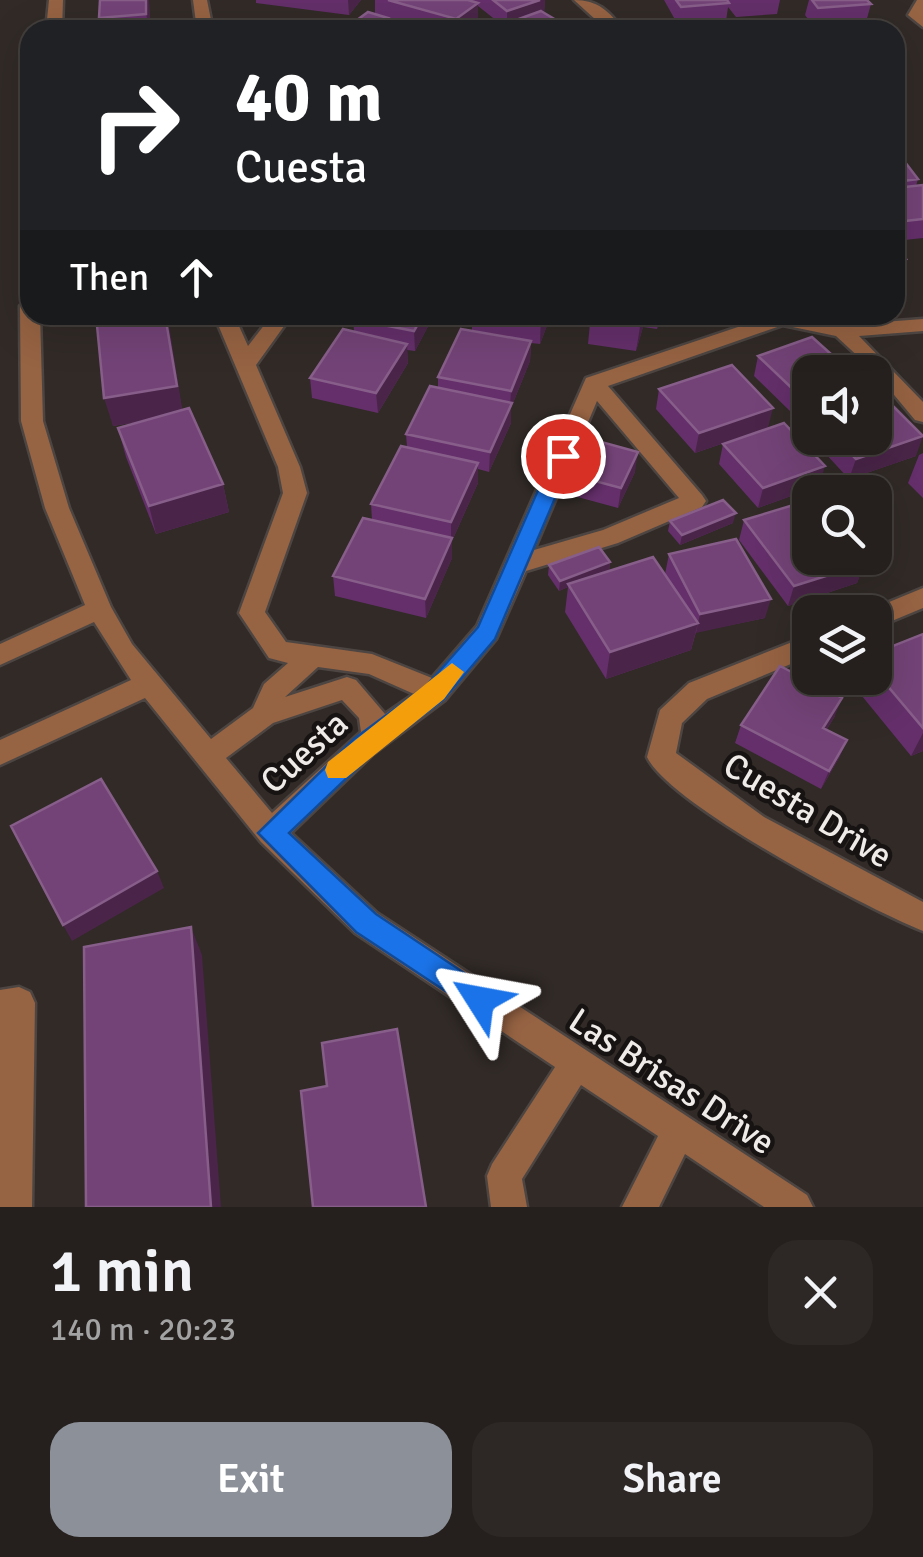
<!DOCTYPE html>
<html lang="en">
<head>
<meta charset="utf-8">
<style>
  body { margin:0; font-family:Signika,sans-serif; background:#2d2826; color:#f1f3f6; height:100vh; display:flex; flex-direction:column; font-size:38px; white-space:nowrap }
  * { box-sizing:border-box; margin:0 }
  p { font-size:32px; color:#a3a3a4 }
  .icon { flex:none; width:55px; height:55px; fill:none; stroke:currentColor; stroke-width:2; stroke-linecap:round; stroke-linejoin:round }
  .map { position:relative; height:1207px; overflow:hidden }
  .drawer { display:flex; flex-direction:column; background:#25201d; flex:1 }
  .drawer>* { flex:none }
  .hud { position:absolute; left:20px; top:20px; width:885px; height:305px; border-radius:30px; box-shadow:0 10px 40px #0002,0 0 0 2px #423e3b; background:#202124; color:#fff; overflow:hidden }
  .tools { position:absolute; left:792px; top:355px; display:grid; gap:20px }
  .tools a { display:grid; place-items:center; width:100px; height:100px; border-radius:20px; background:#25201d; box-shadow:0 10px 40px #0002,0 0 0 2px #423e3b; font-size:50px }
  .pin { position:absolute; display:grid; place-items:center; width:85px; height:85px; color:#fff; margin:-42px; border:5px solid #fff; border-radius:50%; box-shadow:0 2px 10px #0007 }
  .me { position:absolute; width:110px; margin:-55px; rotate:304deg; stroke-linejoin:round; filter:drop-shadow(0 0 8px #0008) }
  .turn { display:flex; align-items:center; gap:35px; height:210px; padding:0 50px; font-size:45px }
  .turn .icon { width:130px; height:130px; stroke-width:2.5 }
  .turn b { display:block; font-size:70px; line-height:85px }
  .then { display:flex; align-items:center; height:95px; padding:0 50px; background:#0003; gap:20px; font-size:38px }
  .round { display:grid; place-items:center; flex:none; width:105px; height:105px; border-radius:30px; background:#2d2826 }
  .overview { display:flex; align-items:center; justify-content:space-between; height:170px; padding:0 50px }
  h1 { font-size:60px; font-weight:600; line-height:75px }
  .action { display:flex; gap:20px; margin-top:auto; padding:20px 50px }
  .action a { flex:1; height:115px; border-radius:30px; background:#8c9099; color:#fff; font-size:40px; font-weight:600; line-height:115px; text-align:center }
  .action a+a { background:#2d2826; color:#f1f3f6 }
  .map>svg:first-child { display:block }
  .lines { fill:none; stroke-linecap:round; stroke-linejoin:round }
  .minor-casing { stroke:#4c4542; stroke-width:5 }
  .minor { fill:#966343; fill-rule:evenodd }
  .wall { fill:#642f6a }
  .shaded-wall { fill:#4a2549 }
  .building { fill:#734377; stroke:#875e89; stroke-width:2.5 }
  .route { fill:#1a73e8; stroke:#114b97; stroke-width:2.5 }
  .slow { fill:#f59e0b }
  .labels { text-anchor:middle; stroke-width:9; stroke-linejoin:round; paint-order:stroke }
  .street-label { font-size:35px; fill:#efebe8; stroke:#161312 }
</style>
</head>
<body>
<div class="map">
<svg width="923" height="1207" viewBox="0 0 923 1207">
  <rect width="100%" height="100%" fill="#312a27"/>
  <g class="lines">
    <defs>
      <path id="minor" d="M 49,0 L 63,0 L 62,30 L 46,30 Z
        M 193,0 L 207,0 L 213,30 L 197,30 Z
        M 574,0 C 598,0 609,11 623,30 L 607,30 Z
        M 917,0 L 923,0 L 923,27 L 908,15 Z
        M 235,25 L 260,25 L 268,30 L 227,30 Z
        M 30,300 L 30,315 L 40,315 L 43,421 L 69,508 L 111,607 L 132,644 L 211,739 L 253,708 L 264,684 L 288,663 L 269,658 L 239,613 L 283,493 L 278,467 L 214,315 L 234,315 L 248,346 L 272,315 L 292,315 L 256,365 L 300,467 L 307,493 L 265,612 L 286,642 L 372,654 L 432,678 L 477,626 L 586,378 L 774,315 L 843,325 L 923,319 L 923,331 L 859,336 L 923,402 L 923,422 L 915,420 L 875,372 L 836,336 L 783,325 L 608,386 L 702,495 L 706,501 L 702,507 L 618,543 L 526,571 L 496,639 L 445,700 L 373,754 L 291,833 L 377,913 L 807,1195 L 813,1207 L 764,1207 L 685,1154 L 659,1207 L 622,1207 L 658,1136 L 581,1085 L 522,1179 L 527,1207 L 491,1207 L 487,1176 L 492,1164 L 555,1067 L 355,933 L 261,842 L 145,698 L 0,765 L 0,740 L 131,680 L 94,622 L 0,665 L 0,644 L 85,605 L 45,508 L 21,421 L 20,306 ZM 597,401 L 679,498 L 603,530 L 534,550 ZM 318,667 L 369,674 L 414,694 L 385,714 L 356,680 L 347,677 L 285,697 ZM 342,700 L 359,718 L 361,732 L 272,813 L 226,758 L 273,723 Z
        M 923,588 L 923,608 L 875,628 L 875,612 L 865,612 Z
        M 810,635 L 810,656 L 707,699 L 682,723 L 676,753 L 764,817 L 923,902 L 923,931 C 869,910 670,805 647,757 L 660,710 L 689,683 Z
        M 19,987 L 30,992 L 35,1003 L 32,1207 L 0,1207 L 0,990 Z"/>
    </defs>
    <use href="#minor" class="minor-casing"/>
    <use href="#minor" class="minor"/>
  </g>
  <path class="wall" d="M 149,0 L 150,30 L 101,30 L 99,18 Z
    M 256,0 L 361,0 L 349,15 L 256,3 Z
    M 375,0 L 545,0 L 544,13 L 566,30 L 510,30 L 510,28 L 507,29 L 478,6 L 478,21 L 466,30 L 431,30 L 375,14 Z
    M 664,0 L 780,0 L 777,14 L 736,17 L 728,7 L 726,21 L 678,25 Z
    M 809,0 L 867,0 L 871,4 L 866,22 L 814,27 L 805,15 Z
    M 357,20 L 388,27 L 384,30 L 360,30 L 358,29 Z
    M 895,149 L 918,179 L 916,186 L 923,186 L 923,238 L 895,241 Z
    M 895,242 L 906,259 L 896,287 L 895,287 Z
    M 88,315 L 166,315 L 182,410 L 223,484 L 229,512 L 156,534 L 126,457 L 118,428 L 143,421 L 113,426 L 97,323 L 91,324 Z
    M 434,315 L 415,351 L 407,350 L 408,363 L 378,413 L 312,398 L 310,378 L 354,331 L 353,319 Z
    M 472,315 L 551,315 L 540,344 L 531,343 L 530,361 L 511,408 L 511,423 L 489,472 L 478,469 L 478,483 L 452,541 L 452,558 L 426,618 L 335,596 L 333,576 L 372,520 L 371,504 L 407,447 L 406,434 L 438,388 L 438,377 L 472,331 Z
    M 578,315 L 661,315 L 657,329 L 643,327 L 636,351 L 588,344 L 590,323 L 578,321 Z
    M 758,356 L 810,372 L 810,437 L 801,427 L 807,409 L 793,414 L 754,376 Z
    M 659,389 L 768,428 L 695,453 L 656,409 Z
    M 811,438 L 875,438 L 916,456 L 849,479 Z
    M 723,444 L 819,486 L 758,508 L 719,464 Z
    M 923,453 L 923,498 L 908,483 L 919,455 Z
    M 635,472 L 618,508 L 563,493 L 565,473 Z
    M 744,520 L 864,564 L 857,583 L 788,606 L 739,540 Z
    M 670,521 L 733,523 L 680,545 L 668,531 Z
    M 669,554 L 765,618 L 696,632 L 691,650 L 606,679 L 565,612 L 568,587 L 559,591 L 548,575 L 549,565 L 610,562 L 609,571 L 669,581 L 665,574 Z
    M 923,634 L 923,751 L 911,756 L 853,685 L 856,678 L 875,678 L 875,653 Z
    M 835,716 L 827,729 L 847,740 L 839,758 L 821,789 L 735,743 L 741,725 Z"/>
  <path class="shaded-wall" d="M 146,0 L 149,0 L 150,30 L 146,14 Z
    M 348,0 L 361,0 L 349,15 Z
    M 540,0 L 545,0 L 544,17 L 510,22 L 510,28 L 507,29 L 507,11 Z
    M 478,3 L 478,21 L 466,30 L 456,30 L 456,19 Z
    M 388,18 L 388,27 L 384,30 L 377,30 L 377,26 Z
    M 165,315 L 170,331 L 183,414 L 113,426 L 104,398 Z
    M 423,315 L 434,315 L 415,351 L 414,331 Z
    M 542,315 L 551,315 L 540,344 L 541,316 Z
    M 642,315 L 644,315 L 643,327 L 636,351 Z
    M 531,341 L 530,361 L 511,408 L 511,423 L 489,472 L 490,452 L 510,406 L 511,391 Z
    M 407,344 L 408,363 L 378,413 L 376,393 Z
    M 810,390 L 810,407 L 793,414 L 798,394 Z
    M 773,408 L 768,428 L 695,453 L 699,433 Z
    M 923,436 L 916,456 L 849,479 L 856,459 Z
    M 638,452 L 635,472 L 618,508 L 621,488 Z
    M 478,463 L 478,483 L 452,541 L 452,558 L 426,618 L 425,599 L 451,539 L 451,522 Z
    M 825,466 L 819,486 L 758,508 L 763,488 Z
    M 223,484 L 229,512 L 156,534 L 149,506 Z
    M 736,513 L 733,523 L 680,545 L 682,535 Z
    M 610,562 L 609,572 L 568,584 L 568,587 L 559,591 L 560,581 Z
    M 864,564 L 857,583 L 788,606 L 794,586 Z
    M 771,599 L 765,618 L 696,633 L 700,614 Z
    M 698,623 L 691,650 L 606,679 L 610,652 Z
    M 842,698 L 835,716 L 816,746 L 823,728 Z
    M 923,733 L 923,751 L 911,756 Z
    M 847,740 L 839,758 L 821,789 L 829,771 Z
    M 157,871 L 164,888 L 72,941 L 63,925 Z
    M 191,927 L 202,955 L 221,1207 L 211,1207 Z"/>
  <path class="building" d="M 100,0 L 146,0 L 146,14 L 99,18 Z
    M 388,0 L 468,0 L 478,3 L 456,19 Z
    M 493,0 L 540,0 L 507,11 Z
    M 676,0 L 727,0 L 729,3 L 681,7 Z
    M 812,0 L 867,0 L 871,4 L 818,8 Z
    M 541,11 L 566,26 L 555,30 L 524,30 L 510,22 Z
    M 368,12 L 388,18 L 377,26 L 357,20 Z
    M 148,21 L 148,30 L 101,30 L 101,24 Z
    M 295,25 L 318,28 L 316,30 L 290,30 Z
    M 411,26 L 424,30 L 405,30 Z
    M 895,149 L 918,179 L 895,182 Z
    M 923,185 L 923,219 L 895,222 L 895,188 Z
    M 895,242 L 906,259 L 895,260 Z
    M 96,315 L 165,315 L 177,386 L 104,398 Z
    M 355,315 L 423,315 L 414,331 L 353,319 Z
    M 591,315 L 642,315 L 640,323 Z
    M 343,329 L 407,344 L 376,393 L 310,378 Z
    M 461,329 L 531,341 L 511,391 L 438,377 Z
    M 812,337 L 851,372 L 810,372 L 810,390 L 798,394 L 758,356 Z
    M 732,365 L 773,408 L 699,433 L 659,389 Z
    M 430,386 L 512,403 L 490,452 L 406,434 Z
    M 875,388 L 923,436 L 856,459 L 835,438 L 875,438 Z
    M 189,408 L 223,484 L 149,506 L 118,428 Z
    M 784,423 L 825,466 L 763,488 L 723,444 Z
    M 583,437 L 638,452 L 621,488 L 565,473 Z
    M 401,446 L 478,463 L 451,522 L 371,504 Z
    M 723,500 L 736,513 L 682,535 L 670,521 Z
    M 810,500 L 810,558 L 859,558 L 864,564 L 794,586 L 744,520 Z
    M 363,518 L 452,538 L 425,599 L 333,576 Z
    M 736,539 L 771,599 L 700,614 L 669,554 Z
    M 599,547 L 610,562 L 560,581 L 549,565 Z
    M 653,557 L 698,623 L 610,652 L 568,584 Z
    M 923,634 L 923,728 L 875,671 L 875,653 Z
    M 780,666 L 842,698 L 823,728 L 847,740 L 829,771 L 741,725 Z
    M 101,779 L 157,871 L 63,925 L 11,826 Z
    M 191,927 L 211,1207 L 86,1207 L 84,947 Z
    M 397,1029 L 426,1207 L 313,1207 L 301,1091 L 327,1086 L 322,1043 Z"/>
  <path class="route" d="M 563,448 L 573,456 L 495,639 L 444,699 L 372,754 L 289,833 L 376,914 L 490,990 L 495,1000 L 490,1009 L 480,1014 L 356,932 L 258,833 L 354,739 L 427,685 L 478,627 L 553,456 Z"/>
  <path class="slow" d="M 452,663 L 464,672 L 444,699 L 346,778 L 328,778 L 325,770 L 328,762 Z"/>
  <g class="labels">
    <g class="street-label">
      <text transform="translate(304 752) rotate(-42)" y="12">Cuesta</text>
      <text transform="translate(808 810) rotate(31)" y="12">Cuesta Drive</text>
      <text transform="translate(672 1081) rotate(33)" y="12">Las Brisas Drive</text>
    </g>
  </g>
</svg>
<div class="tools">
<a><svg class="icon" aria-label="sound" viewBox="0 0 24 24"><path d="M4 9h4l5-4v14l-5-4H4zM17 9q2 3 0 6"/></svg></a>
<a><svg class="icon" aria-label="search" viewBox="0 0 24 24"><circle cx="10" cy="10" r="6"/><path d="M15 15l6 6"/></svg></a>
<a><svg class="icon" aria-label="layers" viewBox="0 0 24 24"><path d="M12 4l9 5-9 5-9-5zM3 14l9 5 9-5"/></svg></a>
</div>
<div class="pin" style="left:563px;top:456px;background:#d93025"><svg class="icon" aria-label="arrive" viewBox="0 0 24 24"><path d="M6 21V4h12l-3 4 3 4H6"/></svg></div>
<svg class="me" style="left:480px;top:1000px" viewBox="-20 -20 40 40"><path d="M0-17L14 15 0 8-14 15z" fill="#1a73e8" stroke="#fff" stroke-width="4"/></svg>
<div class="hud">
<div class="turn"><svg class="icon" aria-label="right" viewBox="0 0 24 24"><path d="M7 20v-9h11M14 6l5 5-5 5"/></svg><div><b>40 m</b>Cuesta</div></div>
<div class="then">Then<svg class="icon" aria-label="ahead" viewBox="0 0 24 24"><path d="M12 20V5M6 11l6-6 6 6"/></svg></div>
</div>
</div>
<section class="drawer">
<div class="overview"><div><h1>1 min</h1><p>140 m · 20:23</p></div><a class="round"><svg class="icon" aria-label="close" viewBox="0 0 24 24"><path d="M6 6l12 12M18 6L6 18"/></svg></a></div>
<div class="action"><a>Exit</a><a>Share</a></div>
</section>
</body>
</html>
